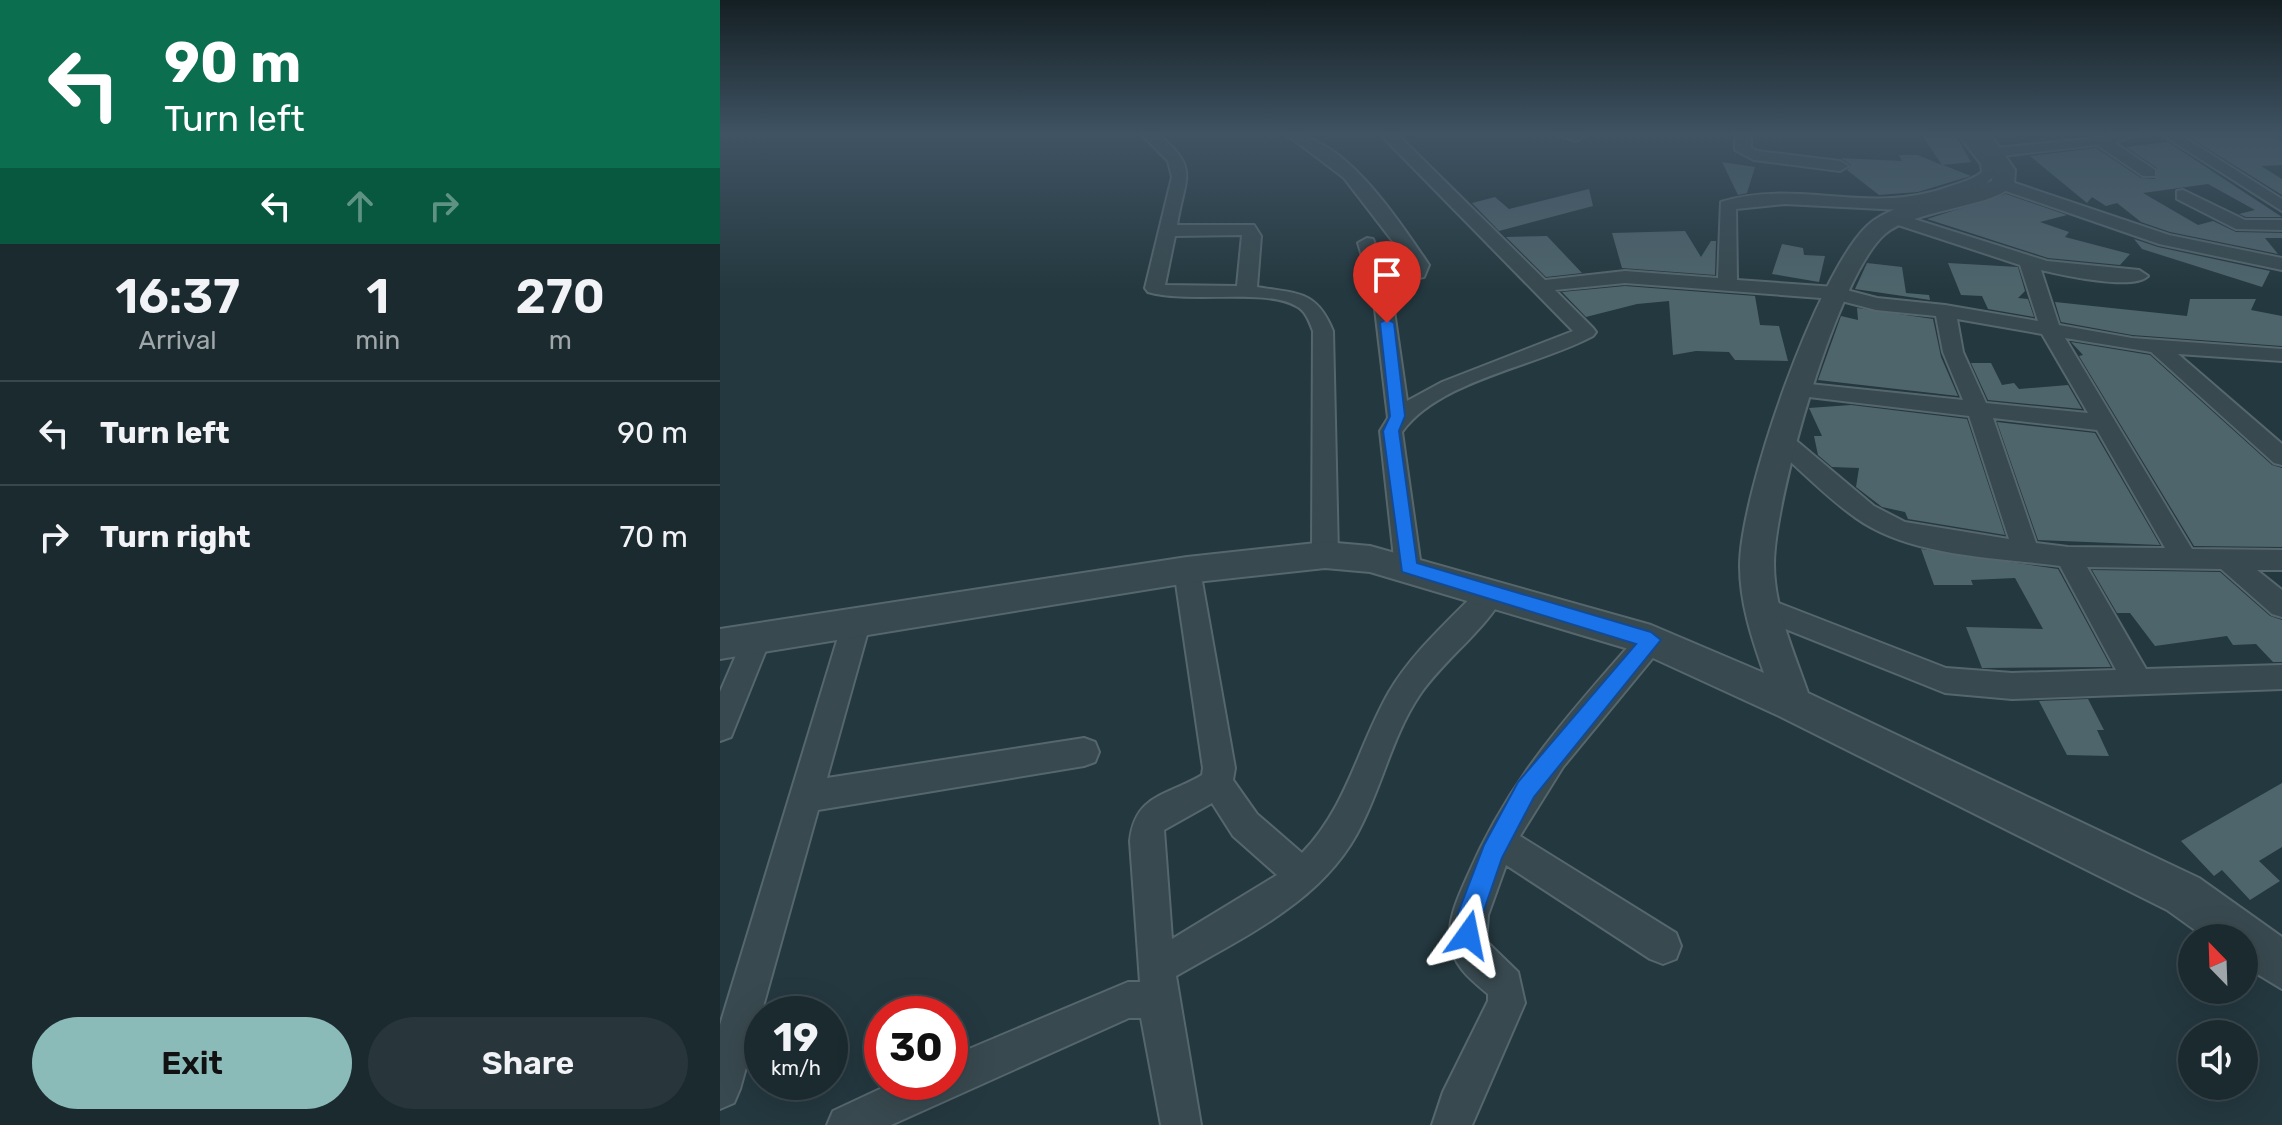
<!DOCTYPE html>
<html lang="en">
<head>
<meta charset="utf-8">
<style>
  body { margin:0; font-family:Rubik,sans-serif; background:#28363b; color:#f1f3f6; height:100vh; display:flex; flex-direction:column; font-size:30px; white-space:nowrap }
  * { box-sizing:border-box; margin:0 }
  p { font-size:26px; color:#a0a7aa }
  .icon { flex:none; width:44px; height:44px; fill:none; stroke:currentColor; stroke-width:2; stroke-linecap:round; stroke-linejoin:round }
  .map { position:relative; flex:1; overflow:hidden }
  .drawer { display:flex; flex-direction:column; background:#1b2a2f; width:720px }
  .drawer>* { flex:none }
  .hud { background:#0b6e4f; color:#fff; overflow:hidden }
  .needle { width:52px; rotate:337deg }
  .buttons { position:absolute; left:1458px; top:924px; display:grid; gap:16px }
  .buttons a { display:grid; place-items:center; width:80px; height:80px; border-radius:50%; background:#1b2a2f; box-shadow:0 8px 32px #0002,0 0 0 2px #39464b; font-size:40px }
  .speed { position:absolute; left:24px; top:996px; display:flex; gap:16px; font-size:40px; font-weight:700; text-align:center }
  .speed>* { display:grid; place-content:center; width:104px; height:104px; border-radius:50%; background:#1b2a2f; box-shadow:0 8px 32px #0002,0 0 0 2px #39464b; line-height:1 }
  .speed small { font-size:20px; font-weight:400 }
  .speed .limit { border:12px solid #d22; background:#fff; color:#111 }
  .pin { position:absolute; display:grid; place-items:center; width:68px; height:68px; color:#fff; margin:-82px -34px; border-radius:50% 50% 50% 0; rotate:-45deg; box-shadow:0 0 8px #0007 }
  .pin .icon { rotate:45deg }
  .me { position:absolute; width:88px; margin:-44px; rotate:12deg; stroke-linejoin:round; filter:drop-shadow(0 0 6px #0008) }
  .turn { display:flex; align-items:center; gap:28px; height:168px; padding:0 32px; font-size:36px }
  .turn .icon { width:104px; height:104px; stroke-width:2.5 }
  .turn b { display:block; font-size:56px; line-height:68px }
  .lanes { display:flex; align-items:center; height:76px; padding:0 32px; background:#0003; justify-content:center; gap:40px; direction:ltr }
  .lanes .off { opacity:.35 }
  .eta { display:flex; justify-content:space-evenly; align-items:center; height:136px; text-align:center }
  .eta b { font-size:48px; font-weight:600; line-height:56px }
  .cta { display:flex; gap:16px; margin-top:auto; padding:16px 32px }
  .cta a { flex:1; height:92px; border-radius:48px; background:#8bbbb9; color:#111; font-size:32px; font-weight:600; line-height:92px; text-align:center }
  .cta a+a { background:#28363b; color:#f1f3f6 }
  ul { padding:0; list-style:none }
  li { display:flex; align-items:center; gap:24px; height:104px; padding:0 32px; border-top:2px solid #39464b }
  li div { flex:1 }
  li b { display:block; font-size:30px }
  li em { font-style:normal }
  main { display:flex; flex:1; min-height:0 }
  .map>svg:first-child { display:block }
  .building { fill:#4f656c }
  .lines { fill:none; stroke-linecap:round; stroke-linejoin:round }
  .minor-casing { stroke:#56666d; stroke-width:4 }
  .tertiary-casing { stroke:#56666d; stroke-width:4 }
  .minor { fill:#38494f; fill-rule:evenodd }
  .tertiary { fill:#38494f; fill-rule:evenodd }
  .route { fill:#1a73e8; stroke:#114b97; stroke-width:2 }
</style>
</head>
<body>
<main>
<section class="drawer">
<div class="hud">
<div class="turn"><svg class="icon" aria-label="left" viewBox="0 0 24 24"><path d="M17 20v-9H6M10 6l-5 5 5 5"/></svg><div><b>90 m</b>Turn left</div></div>
<div class="lanes"><svg class="icon" aria-label="left" viewBox="0 0 24 24"><path d="M17 20v-9H6M10 6l-5 5 5 5"/></svg><svg class="icon off" aria-label="ahead" viewBox="0 0 24 24"><path d="M12 20V5M6 11l6-6 6 6"/></svg><svg class="icon off" aria-label="right" viewBox="0 0 24 24"><path d="M7 20v-9h11M14 6l5 5-5 5"/></svg></div>
</div>
<div class="eta">
<div><b>16:37</b><p>Arrival</p></div>
<div><b>1</b><p>min</p></div>
<div><b>270</b><p>m</p></div>
</div>
<ul>
<li><svg class="icon" aria-label="left" viewBox="0 0 24 24"><path d="M17 20v-9H6M10 6l-5 5 5 5"/></svg><div><b>Turn left</b></div><em>90 m</em></li>
<li><svg class="icon" aria-label="right" viewBox="0 0 24 24"><path d="M7 20v-9h11M14 6l5 5-5 5"/></svg><div><b>Turn right</b></div><em>70 m</em></li>
</ul>
<div class="cta"><a>Exit</a><a>Share</a></div>
</section>
<div class="map">
<svg width="1562" height="1125" viewBox="0 0 1562 1125">
  <rect width="100%" height="100%" fill="#24383f"/>
  <path class="building" d="M 1201,134 L 1235,134 L 1251,162 L 1223,165 L 1251,176 L 1198,192 L 1159,195 L 1127,170 L 1131,165 L 1121,158 L 1182,161 L 1179,155 L 1198,155 L 1222,165 Z
    M 1464,134 L 1551,134 L 1562,142 L 1562,165 L 1541,166 L 1562,179 L 1562,195 Z
    M 1448,142 L 1562,217 L 1526,217 L 1519,214 L 1535,210 L 1488,184 L 1423,193 L 1478,225 L 1493,221 L 1516,232 L 1562,233 L 1562,238 L 1545,238 L 1558,254 L 1450,232 L 1421,222 L 1397,203 L 1386,206 L 1372,197 L 1367,203 L 1310,156 L 1376,148 L 1421,178 L 1435,179 L 1437,168 L 1406,147 Z
    M 1002,162 L 1035,167 L 1027,193 L 1018,195 Z
    M 869,189 L 873,206 L 779,231 L 752,203 L 775,197 L 789,209 Z
    M 1286,194 L 1347,215 L 1320,222 L 1349,232 L 1345,237 L 1410,254 L 1400,265 L 1328,258 L 1207,219 Z
    M 965,231 L 981,257 L 991,241 L 996,241 L 995,275 L 902,268 L 892,233 Z
    M 827,236 L 862,273 L 826,277 L 786,237 Z
    M 1414,239 L 1438,247 L 1550,271 L 1542,287 L 1422,249 Z
    M 1062,244 L 1083,248 L 1084,255 L 1105,256 L 1099,282 L 1052,274 Z
    M 1147,263 L 1182,267 L 1186,293 L 1209,295 L 1210,300 L 1135,289 Z
    M 1228,263 L 1298,267 L 1305,291 L 1298,298 L 1308,299 L 1314,317 L 1268,309 L 1262,296 L 1241,295 Z
    M 905,286 L 1035,296 L 1040,325 L 1059,326 L 1068,361 L 1015,360 L 1009,352 L 976,351 L 953,355 L 949,301 L 917,304 L 866,317 L 842,292 Z
    M 1470,299 L 1536,299 L 1531,310 L 1562,316 L 1562,346 L 1412,335 L 1341,322 L 1335,302 L 1467,316 Z
    M 1137,308 L 1213,319 L 1221,357 L 1238,396 L 1098,380 L 1121,316 L 1138,320 Z
    M 1351,342 L 1430,355 L 1552,465 L 1562,468 L 1562,547 L 1474,546 L 1359,356 L 1363,355 Z
    M 1251,363 L 1271,363 L 1282,385 L 1294,383 L 1299,389 L 1348,385 L 1362,409 L 1268,400 Z
    M 1131,405 L 1247,419 L 1285,535 L 1188,519 L 1185,512 L 1162,507 L 1136,487 L 1139,468 L 1112,467 L 1098,455 L 1094,436 L 1102,436 L 1089,408 Z
    M 1277,422 L 1375,433 L 1440,545 L 1318,540 Z
    M 1201,549 L 1338,569 L 1391,667 L 1262,668 L 1246,627 L 1323,629 L 1295,578 L 1251,580 L 1253,585 L 1214,585 Z
    M 1372,570 L 1500,572 L 1550,616 L 1562,620 L 1562,662 L 1553,662 L 1536,644 L 1513,645 L 1507,636 L 1435,646 L 1410,613 L 1397,613 Z
    M 1368,699 L 1384,730 L 1377,730 L 1389,756 L 1347,755 L 1319,701 Z
    M 1562,783 L 1562,847 L 1539,861 L 1560,881 L 1530,900 L 1502,870 L 1494,876 L 1461,841 Z"/>
  <g class="lines">
    <defs>
      <path id="minor" d="M 421,134 L 438,134 C 481,169 464,178 457,225 L 534,225 L 541,236 L 537,287 C 576,294 596,289 613,331 L 618,555 L 614,562 L 605,565 L 596,562 L 592,555 L 593,331 C 589,321 586,311 576,306 C 546,288 469,304 428,292 L 425,288 L 452,177 L 448,161 ZM 522,235 L 517,286 L 445,285 L 455,236 Z
        M 566,134 C 623,133 680,222 709,265 L 704,277 L 670,283 L 687,401 L 722,382 L 853,331 L 660,134 L 677,134 L 825,280 L 905,271 L 998,278 L 1001,202 C 1079,178 1147,216 1228,187 C 1240,183 1252,180 1262,172 L 1261,164 L 1238,134 L 1254,134 L 1266,149 L 1417,134 L 1395,143 L 1435,170 L 1435,176 L 1423,176 L 1377,145 L 1272,157 L 1278,172 L 1262,187 L 1181,210 L 1065,204 L 1016,209 L 1017,280 L 1115,287 L 1157,298 L 1225,305 L 1318,321 L 1300,265 L 1172,223 L 1172,215 L 1178,214 L 1327,261 L 1419,270 L 1428,276 C 1413,291 1342,275 1321,270 L 1339,325 L 1412,338 L 1562,349 L 1562,361 L 1458,354 L 1562,444 L 1562,465 L 1554,463 L 1431,352 L 1345,338 L 1472,549 L 1562,550 L 1562,570 L 1537,570 L 1562,590 L 1562,617 L 1552,614 L 1501,569 L 1367,567 L 1426,669 L 1562,665 L 1562,689 L 1292,699 L 1225,693 L 1033,616 L 1029,608 L 1033,600 L 1043,597 L 1226,668 L 1292,673 L 1396,670 L 1340,566 C 1275,557 1191,557 1136,518 C 1107,498 1082,471 1056,449 L 1052,443 L 1056,437 L 1072,437 L 1154,506 L 1185,522 L 1289,539 L 1249,416 L 1072,395 L 1069,390 L 1080,383 L 1243,400 L 1223,352 L 1216,316 L 1156,310 L 1114,299 L 905,283 L 835,290 L 873,328 L 876,332 L 873,336 C 818,366 719,380 682,432 L 701,567 L 697,574 L 688,577 L 679,574 L 675,567 L 660,431 L 668,418 L 653,292 L 638,243 L 647,238 L 653,239 L 666,272 L 689,269 L 691,265 L 624,178 ZM 1237,319 L 1322,334 L 1368,413 L 1266,403 L 1243,352 ZM 1273,418 L 1377,430 L 1445,548 L 1348,547 L 1316,543 Z
        M 835,134 L 862,134 L 864,136 L 856,141 Z
        M 1015,134 L 1031,134 L 1031,148 L 1037,151 L 1120,161 L 1128,166 L 1120,171 L 1034,160 L 1015,150 Z
        M 1441,134 L 1459,134 L 1562,199 L 1562,211 Z
        M 1283,179 L 1449,235 L 1562,258 L 1562,270 L 1439,244 L 1277,188 L 1275,184 Z
        M 1463,190 L 1525,220 L 1562,220 L 1562,230 L 1516,229 L 1457,199 L 1457,191 Z
        M 467,560 L 476,563 L 480,570 L 515,768 L 513,780 L 537,814 L 582,853 C 627,807 638,746 669,692 C 693,651 731,619 763,585 L 772,582 L 781,585 L 785,593 C 766,630 723,660 699,696 C 673,735 663,782 642,824 C 606,900 525,936 456,976 L 481,1125 L 441,1125 L 421,1018 L 409,1018 L 171,1125 L 107,1125 L 113,1111 L 175,1082 L 230,1082 L 230,1057 L 408,982 L 420,982 L 410,841 C 415,794 447,796 482,775 L 483,768 L 454,570 L 458,563 ZM 492,803 L 513,836 L 557,875 L 452,939 L 444,830 Z
        M 136,613 L 146,616 L 150,624 L 107,778 L 364,738 L 375,742 L 379,752 L 375,762 L 364,766 L 98,810 L 20,1089 L 14,1103 L 0,1109 L 0,1025 L 122,624 L 126,616 Z
        M 36,628 L 46,632 L 50,640 L 11,737 L 0,741 L 0,692 L 26,632 Z
        M 931,628 L 941,632 L 945,640 L 941,648 L 843,767 L 800,836 L 956,933 L 961,946 L 956,959 L 943,964 L 930,959 L 786,865 L 768,915 L 766,941 L 798,972 L 805,1003 L 752,1125 L 712,1125 L 723,1092 L 768,1001 L 768,994 C 750,979 732,965 730,940 C 728,918 739,895 748,875 C 790,777 851,712 921,632 Z"/>
      <path id="tertiary" d="M 1250,134 L 1270,134 L 1295,170 L 1294,184 C 1276,207 1194,209 1165,234 C 1117,275 1054,500 1054,564 C 1054,609 1074,652 1088,693 L 1479,878 L 1562,937 L 1562,989 L 1524,966 L 1524,938 L 1486,938 L 1447,910 L 1059,716 L 922,653 L 650,572 L 605,568 L 467,583 L 0,659 L 0,629 L 467,557 L 605,542 L 650,546 L 931,625 L 1044,673 C 1032,639 1020,603 1020,566 C 1020,495 1096,275 1147,226 C 1174,200 1237,195 1272,181 L 1273,170 Z"/>
    </defs>
    <use href="#minor" class="minor-casing"/>
    <use href="#tertiary" class="tertiary-casing"/>
    <use href="#minor" class="minor"/>
    <use href="#tertiary" class="tertiary"/>
  </g>
  <linearGradient id="sky" x2="0" y2="1"><stop stop-color="#141f23"/><stop offset="0.46" stop-color="#3f5363"/><stop offset="1" stop-color="#3f5363" stop-opacity="0"/></linearGradient>
  <rect width="1562" height="291" fill="url(#sky)"/>
  <path class="route" d="M 667,319 L 674,323 L 685,416 L 679,431 L 697,563 L 931,632 L 941,640 L 814,797 L 782,858 L 763,913 L 757,944 L 748,948 L 739,944 L 736,935 L 738,913 L 764,845 L 798,782 L 916,644 L 682,572 L 663,431 L 670,416 L 660,323 Z"/>
</svg>
<div class="buttons">
<a><svg class="needle" viewBox="-14 -14 28 28"><path d="M0-13l5 13h-10z" fill="#e53935"/><path d="M0 13l5-13h-10z" fill="#a0a7aa"/></svg></a>
<a><svg class="icon" aria-label="sound" viewBox="0 0 24 24"><path d="M4 9h4l5-4v14l-5-4H4zM17 9q2 3 0 6"/></svg></a>
</div>
<div class="speed"><div>19<small>km/h</small></div><div class="limit">30</div></div>
<div class="pin" style="left:667px;top:323px;background:#d93025"><svg class="icon" aria-label="arrive" viewBox="0 0 24 24"><path d="M6 21V4h12l-3 4 3 4H6"/></svg></div>
<svg class="me" style="left:748px;top:935px" viewBox="-20 -20 40 40"><path d="M0-17L14 15 0 8-14 15z" fill="#1a73e8" stroke="#fff" stroke-width="4"/></svg>
</div>
</main>
</body>
</html>
